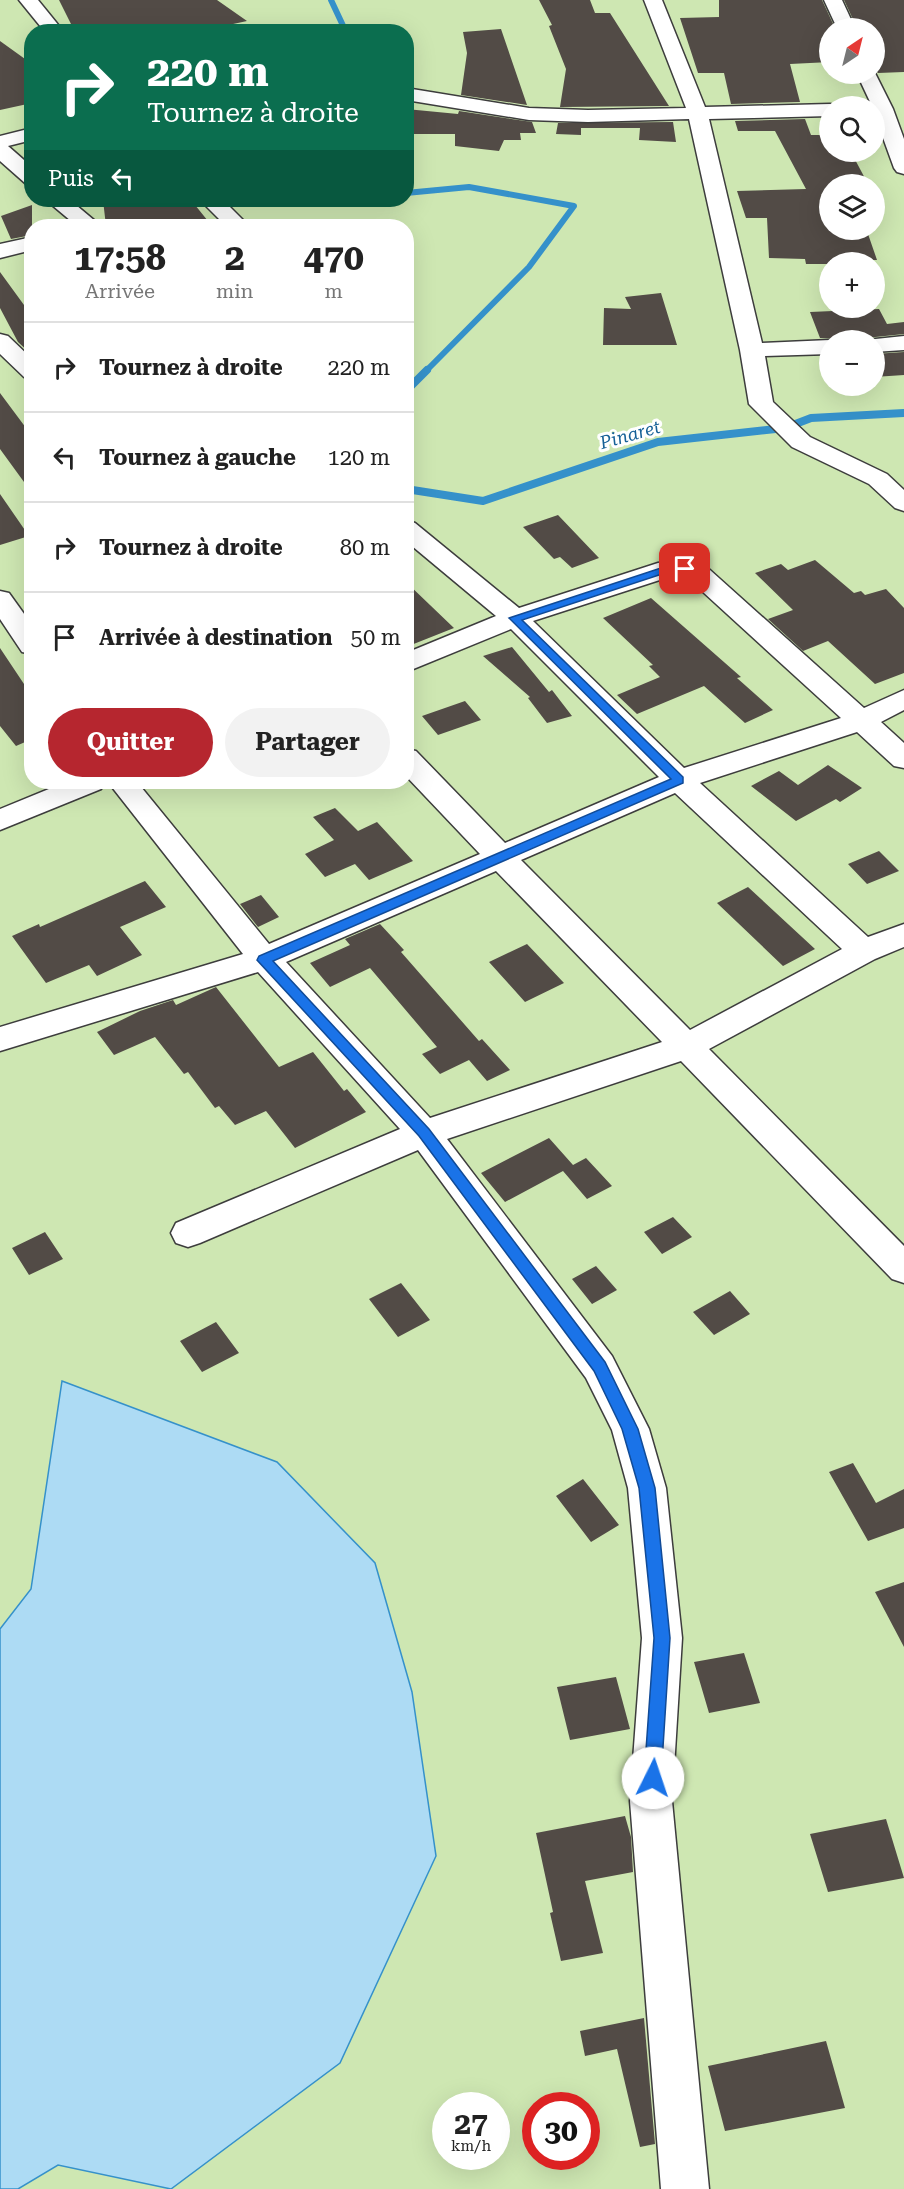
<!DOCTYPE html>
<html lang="fr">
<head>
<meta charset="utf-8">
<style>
  body { margin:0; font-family:"Roboto Serif",serif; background:#f2f2f2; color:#222; height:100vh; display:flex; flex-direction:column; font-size:22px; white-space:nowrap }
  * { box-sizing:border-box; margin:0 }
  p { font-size:20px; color:#767676 }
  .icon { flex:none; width:33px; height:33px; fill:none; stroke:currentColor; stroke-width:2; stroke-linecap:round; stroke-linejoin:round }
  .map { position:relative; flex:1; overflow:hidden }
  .side { position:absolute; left:24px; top:219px; width:390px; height:570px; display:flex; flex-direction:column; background:#fff; border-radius:24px; box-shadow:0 6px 24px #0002 }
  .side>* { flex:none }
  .hud { position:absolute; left:24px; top:24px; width:390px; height:183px; border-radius:24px; box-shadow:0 6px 24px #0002; background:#0b6e4f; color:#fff; overflow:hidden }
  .needle { width:39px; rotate:35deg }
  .controls { position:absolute; left:819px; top:18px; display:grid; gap:12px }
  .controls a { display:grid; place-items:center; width:66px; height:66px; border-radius:50%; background:#fff; box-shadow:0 6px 24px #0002; font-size:30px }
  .speed { position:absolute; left:432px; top:2092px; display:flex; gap:12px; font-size:30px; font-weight:700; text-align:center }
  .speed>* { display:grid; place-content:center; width:78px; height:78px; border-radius:50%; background:#fff; box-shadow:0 6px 24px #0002; line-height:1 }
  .speed small { font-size:15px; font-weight:400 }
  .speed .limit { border:9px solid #d22; background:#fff; color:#111 }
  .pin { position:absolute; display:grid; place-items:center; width:51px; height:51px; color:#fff; margin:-26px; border-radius:12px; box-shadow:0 3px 9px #0006 }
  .me { position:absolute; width:66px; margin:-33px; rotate:4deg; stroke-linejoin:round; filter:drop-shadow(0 0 4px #0008) }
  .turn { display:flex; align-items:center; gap:21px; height:126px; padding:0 24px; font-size:27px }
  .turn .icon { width:78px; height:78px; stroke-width:2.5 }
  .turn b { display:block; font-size:42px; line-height:51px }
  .then { display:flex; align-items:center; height:57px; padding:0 24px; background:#0003; gap:12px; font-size:22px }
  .eta { display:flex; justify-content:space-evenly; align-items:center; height:102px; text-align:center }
  .eta b { font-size:36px; font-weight:700; line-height:42px }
  .cta { display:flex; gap:12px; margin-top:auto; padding:12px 24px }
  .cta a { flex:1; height:69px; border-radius:36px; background:#b6262f; color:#fff; font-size:24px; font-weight:700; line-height:69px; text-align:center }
  .cta a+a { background:#f2f2f2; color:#222 }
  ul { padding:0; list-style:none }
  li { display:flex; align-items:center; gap:18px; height:90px; padding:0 24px; border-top:2px solid #e0e0e0 }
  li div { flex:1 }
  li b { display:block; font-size:22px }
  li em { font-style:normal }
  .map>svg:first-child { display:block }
  .green { fill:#cee7b2; fill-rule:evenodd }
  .water { fill:#addbf4; stroke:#3591ca; stroke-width:1.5 }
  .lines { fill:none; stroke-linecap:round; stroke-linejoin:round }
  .stream-far1 { stroke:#3591ca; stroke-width:6 }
  .stream { stroke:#3591ca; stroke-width:8 }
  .building { fill:#524b46 }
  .minor-casing { stroke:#3d3d3d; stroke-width:3 }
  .minor { fill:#fff; fill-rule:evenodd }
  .route { fill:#1a73e8; stroke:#114b97; stroke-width:1.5 }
  .labels { text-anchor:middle; stroke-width:6; stroke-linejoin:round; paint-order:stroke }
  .far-water-label { font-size:18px; font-style:italic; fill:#176197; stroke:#fff }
</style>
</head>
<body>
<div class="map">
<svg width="904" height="2189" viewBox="0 0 904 2189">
  <rect width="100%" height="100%" fill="#fffae7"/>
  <path class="green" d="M 0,0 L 904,0 L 904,2189 L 0,2189 ZM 830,28 L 874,28 L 874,74 L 830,74 ZM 32,32 L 406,32 L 406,200 L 32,200 ZM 830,106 L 874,106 L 874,152 L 830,152 ZM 830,184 L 874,184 L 874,230 L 830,230 ZM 32,226 L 406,226 L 406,782 L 32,782 ZM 830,262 L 874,262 L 874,308 L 830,308 ZM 830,340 L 874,340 L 874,386 L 830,386 ZM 446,2106 L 496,2106 L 496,2157 L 446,2157 ZM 536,2106 L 586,2106 L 586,2157 L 536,2157 Z"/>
  <path class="water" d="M 62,1381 L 277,1462 L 375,1563 L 412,1692 L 436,1856 L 340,2063 L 171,2189 L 58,2165 L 18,2189 L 0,2189 L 0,1629 L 31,1589 Z"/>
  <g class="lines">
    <path class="stream-far1" d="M 331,0 L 346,32
      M 406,193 L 469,187 L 574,206 L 529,267 L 425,372"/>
    <path class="stream" d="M 406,391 L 427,370
      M 406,489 L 483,501 L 658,442 L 785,428 L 811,418 L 904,413"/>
  </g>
  <path class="building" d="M 59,0 L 217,0 L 247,21 L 210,29 L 162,32 L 75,32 Z
    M 539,0 L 590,0 L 595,13 L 610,13 L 669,106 L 560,107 L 566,69 L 549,26 L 552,25 Z
    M 719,0 L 822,0 L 835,28 L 830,28 L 830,62 L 790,64 L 800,102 L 731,104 L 724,73 L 698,73 L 680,18 L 719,17 Z
    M 844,0 L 904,0 L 904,72 L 878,73 L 874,69 L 874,28 L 857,28 Z
    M 501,29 L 527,105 L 461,95 L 467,53 L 463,32 Z
    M 0,41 L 32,64 L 32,103 L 0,110 Z
    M 406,109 L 458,114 L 459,111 L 532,122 L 536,133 L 520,133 L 521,140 L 504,140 L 499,151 L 455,146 L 455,134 L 406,134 Z
    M 805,119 L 811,135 L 830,135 L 830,152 L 851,152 L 868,184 L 830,184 L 830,230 L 850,230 L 852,234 L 868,234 L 877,260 L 830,260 L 830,264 L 806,264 L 805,259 L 769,258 L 767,218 L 746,218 L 737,191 L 806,189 L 775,131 L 738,131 L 735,121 Z
    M 673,122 L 676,142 L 639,140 L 640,128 L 581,128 L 581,135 L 556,134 L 558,123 Z
    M 103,200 L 191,200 L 212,226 L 106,226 Z
    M 32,205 L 32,235 L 11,239 L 1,216 Z
    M 0,272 L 32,316 L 32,355 L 18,342 L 0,308 Z
    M 661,293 L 677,345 L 603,345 L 604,308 L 631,309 L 625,297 Z
    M 879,309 L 887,324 L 904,322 L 904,334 L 866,338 L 864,340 L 820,338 L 810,312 Z
    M 904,352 L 904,375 L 874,377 L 874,354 Z
    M 0,393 L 32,436 L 32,493 L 0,449 Z
    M 0,494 L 29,536 L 0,545 Z
    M 558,515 L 599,558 L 572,568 L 560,557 L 554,559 L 523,527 Z
    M 815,560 L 854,593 L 861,591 L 865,595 L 886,589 L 904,608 L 904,673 L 875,684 L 828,641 L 803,651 L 768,619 L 793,610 L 755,573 L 781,564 L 788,570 Z
    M 406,582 L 454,628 L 406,647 Z
    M 651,598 L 741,677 L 737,678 L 773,710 L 745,723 L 704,686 L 637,714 L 617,695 L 660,677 L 649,666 L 653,665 L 603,618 Z
    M 512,647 L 549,692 L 552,690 L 572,716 L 547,723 L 528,698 L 530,697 L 483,656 Z
    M 0,648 L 32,696 L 32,739 L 16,746 L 0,726 Z
    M 465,701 L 481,720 L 438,735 L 422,716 Z
    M 828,765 L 862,788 L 840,802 L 836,799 L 796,821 L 751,786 L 779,771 L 798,785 Z
    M 335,808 L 358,831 L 377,822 L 413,861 L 369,880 L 355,864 L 325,877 L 305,854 L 334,840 L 313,817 Z
    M 879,851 L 899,871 L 867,884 L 848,864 Z
    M 145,881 L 166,907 L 120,927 L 142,955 L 97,976 L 89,965 L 46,983 L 12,936 L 39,924 L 40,927 Z
    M 748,887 L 815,949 L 783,966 L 717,903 Z
    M 261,895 L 279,917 L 258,927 L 240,904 Z
    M 380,924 L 404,950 L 401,952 L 479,1041 L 482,1039 L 510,1070 L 487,1081 L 469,1060 L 440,1074 L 422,1054 L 437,1047 L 370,968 L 330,987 L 310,963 L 350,945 L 345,939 Z
    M 527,944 L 564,983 L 525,1002 L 489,962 Z
    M 216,987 L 279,1067 L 313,1052 L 344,1091 L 347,1089 L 366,1112 L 295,1148 L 266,1111 L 235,1125 L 219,1106 L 215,1108 L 188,1072 L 184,1074 L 155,1037 L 114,1055 L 97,1032 L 140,1011 L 173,1000 L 176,1005 Z
    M 549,1138 L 573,1165 L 586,1158 L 612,1186 L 587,1199 L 563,1171 L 505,1202 L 481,1173 Z
    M 673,1217 L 692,1237 L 662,1254 L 644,1232 Z
    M 45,1232 L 63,1259 L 29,1275 L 12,1248 Z
    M 596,1266 L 617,1290 L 592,1304 L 572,1279 Z
    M 401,1283 L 430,1320 L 398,1337 L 369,1299 Z
    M 730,1291 L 750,1314 L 714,1335 L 693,1312 Z
    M 216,1322 L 239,1353 L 202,1372 L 180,1341 Z
    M 853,1463 L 876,1503 L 904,1489 L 904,1528 L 868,1541 L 829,1472 Z
    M 583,1479 L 619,1525 L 591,1542 L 556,1496 Z
    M 904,1582 L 904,1647 L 875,1592 Z
    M 744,1653 L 760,1703 L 709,1713 L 694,1662 Z
    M 616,1677 L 630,1729 L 570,1740 L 557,1687 Z
    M 625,1816 L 631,1837 L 633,1872 L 585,1881 L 603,1953 L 561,1961 L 550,1913 L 553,1912 L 536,1833 Z
    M 886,1819 L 904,1878 L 828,1892 L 810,1834 Z
    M 644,2018 L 655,2144 L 640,2147 L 617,2049 L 585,2056 L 580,2031 Z
    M 826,2041 L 845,2108 L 725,2131 L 708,2066 Z"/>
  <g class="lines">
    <defs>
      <path id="minor" d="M 19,0 L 38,0 L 64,32 L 45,32 Z
        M 644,0 L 662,0 L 705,107 L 830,104 L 838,106 L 830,106 L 830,116 L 709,119 L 762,343 L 830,340 L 832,340 L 830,340 L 830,354 L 765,356 L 773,402 L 810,437 L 887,474 L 904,490 L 904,511 L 895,508 L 869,484 L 792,447 L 749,404 L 740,350 L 689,119 L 588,122 L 529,120 L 406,100 L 406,88 L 529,108 L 588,110 L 686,108 Z
        M 824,0 L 842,0 L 855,28 L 837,28 Z
        M 874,71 L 893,109 L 904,139 L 904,174 L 897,172 L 894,168 L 874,113 L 874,106 L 872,106 L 857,74 L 874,74 Z
        M 32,128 L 32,140 L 8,146 L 32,167 L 32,185 L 25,183 L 0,161 L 0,136 Z
        M 46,200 L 70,200 L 101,226 L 77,226 Z
        M 200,200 L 223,200 L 249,226 L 226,226 Z
        M 32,237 L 32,250 L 0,258 L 0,244 Z
        M 0,334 L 8,336 L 32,359 L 32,379 L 24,377 L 0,354 Z
        M 904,336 L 904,350 L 874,352 L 874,340 L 866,340 Z
        M 406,520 L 415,523 L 519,608 L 658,563 C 677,559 692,563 710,570 L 864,708 L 904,690 L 904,710 L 881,722 L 904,743 L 904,768 L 894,766 L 857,732 L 700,783 L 868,937 L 904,924 L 904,947 L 875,959 L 709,1049 L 904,1246 L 904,1283 L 892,1279 L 681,1061 L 447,1139 L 612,1356 L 649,1429 L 666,1488 L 682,1638 L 672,1801 L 709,2189 L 661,2189 L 630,1801 L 642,1638 L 628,1488 L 612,1430 L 586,1378 L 418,1150 L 200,1243 L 188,1247 L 176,1243 L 171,1233 L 176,1223 L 400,1129 L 258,972 L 0,1051 L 0,1027 L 243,954 L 108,782 L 137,782 L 269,944 L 480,854 L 406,776 L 406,749 L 416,751 L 505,843 L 659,777 L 511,629 L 406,672 L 406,653 L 496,616 L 406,541 ZM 669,577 L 681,577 L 692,582 L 841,718 L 684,768 L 533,621 ZM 675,793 L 842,949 L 690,1030 L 521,860 ZM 496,871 L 662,1042 L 430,1118 L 286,962 Z
        M 0,591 L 9,593 L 32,625 L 32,654 L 22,652 L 0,619 Z
        M 66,782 L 105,782 L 101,789 L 0,830 L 0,809 Z"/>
    </defs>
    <use href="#minor" class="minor-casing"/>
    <use href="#minor" class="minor"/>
  </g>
  <path class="route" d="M 685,566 L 690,569 L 689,571 L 668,572 L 522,620 L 683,777 L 683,783 L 273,961 L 429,1129 L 605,1362 L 638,1429 L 655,1488 L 670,1638 L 661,1778 L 659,1784 L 653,1786 L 646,1784 L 644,1778 L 654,1638 L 639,1488 L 622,1429 L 594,1371 L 419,1136 L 257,960 L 259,956 L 671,779 L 509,618 L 664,567 Z"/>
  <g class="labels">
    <g class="far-water-label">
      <text transform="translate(630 435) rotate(-16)" y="6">Pinaret</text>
    </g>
  </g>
</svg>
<div class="controls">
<a><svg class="needle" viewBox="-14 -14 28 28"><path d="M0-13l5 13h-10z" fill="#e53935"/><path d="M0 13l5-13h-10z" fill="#767676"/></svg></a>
<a><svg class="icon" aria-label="search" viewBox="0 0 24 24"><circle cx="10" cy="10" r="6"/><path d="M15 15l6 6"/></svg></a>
<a><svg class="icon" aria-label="layers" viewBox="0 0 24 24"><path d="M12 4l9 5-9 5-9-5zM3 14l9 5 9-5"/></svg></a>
<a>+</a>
<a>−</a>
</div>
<div class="speed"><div>27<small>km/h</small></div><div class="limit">30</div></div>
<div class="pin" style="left:685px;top:569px;background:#d93025"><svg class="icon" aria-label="arrive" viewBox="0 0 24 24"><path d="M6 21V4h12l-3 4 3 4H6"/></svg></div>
<svg class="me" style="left:653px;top:1778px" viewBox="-20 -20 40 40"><circle r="19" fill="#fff"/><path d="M0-13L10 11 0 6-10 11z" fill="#1a73e8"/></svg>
<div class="hud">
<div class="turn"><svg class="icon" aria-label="right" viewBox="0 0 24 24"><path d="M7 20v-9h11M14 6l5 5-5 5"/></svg><div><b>220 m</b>Tournez à droite</div></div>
<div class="then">Puis<svg class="icon" aria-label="left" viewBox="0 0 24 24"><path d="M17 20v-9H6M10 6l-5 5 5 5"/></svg></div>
</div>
<section class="side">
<div class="eta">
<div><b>17:58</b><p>Arrivée</p></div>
<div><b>2</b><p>min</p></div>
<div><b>470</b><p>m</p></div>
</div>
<ul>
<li><svg class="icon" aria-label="right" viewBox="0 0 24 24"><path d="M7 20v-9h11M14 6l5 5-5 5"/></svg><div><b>Tournez à droite</b></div><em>220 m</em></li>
<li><svg class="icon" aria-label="left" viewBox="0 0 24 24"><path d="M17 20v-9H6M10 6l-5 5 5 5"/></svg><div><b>Tournez à gauche</b></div><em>120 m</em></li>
<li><svg class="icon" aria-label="right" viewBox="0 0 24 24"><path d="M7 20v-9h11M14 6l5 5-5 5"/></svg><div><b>Tournez à droite</b></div><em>80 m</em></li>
<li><svg class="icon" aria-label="arrive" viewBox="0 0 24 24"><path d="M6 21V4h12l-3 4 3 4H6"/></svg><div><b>Arrivée à destination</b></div><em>50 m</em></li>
</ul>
<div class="cta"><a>Quitter</a><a>Partager</a></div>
</section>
</div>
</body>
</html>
